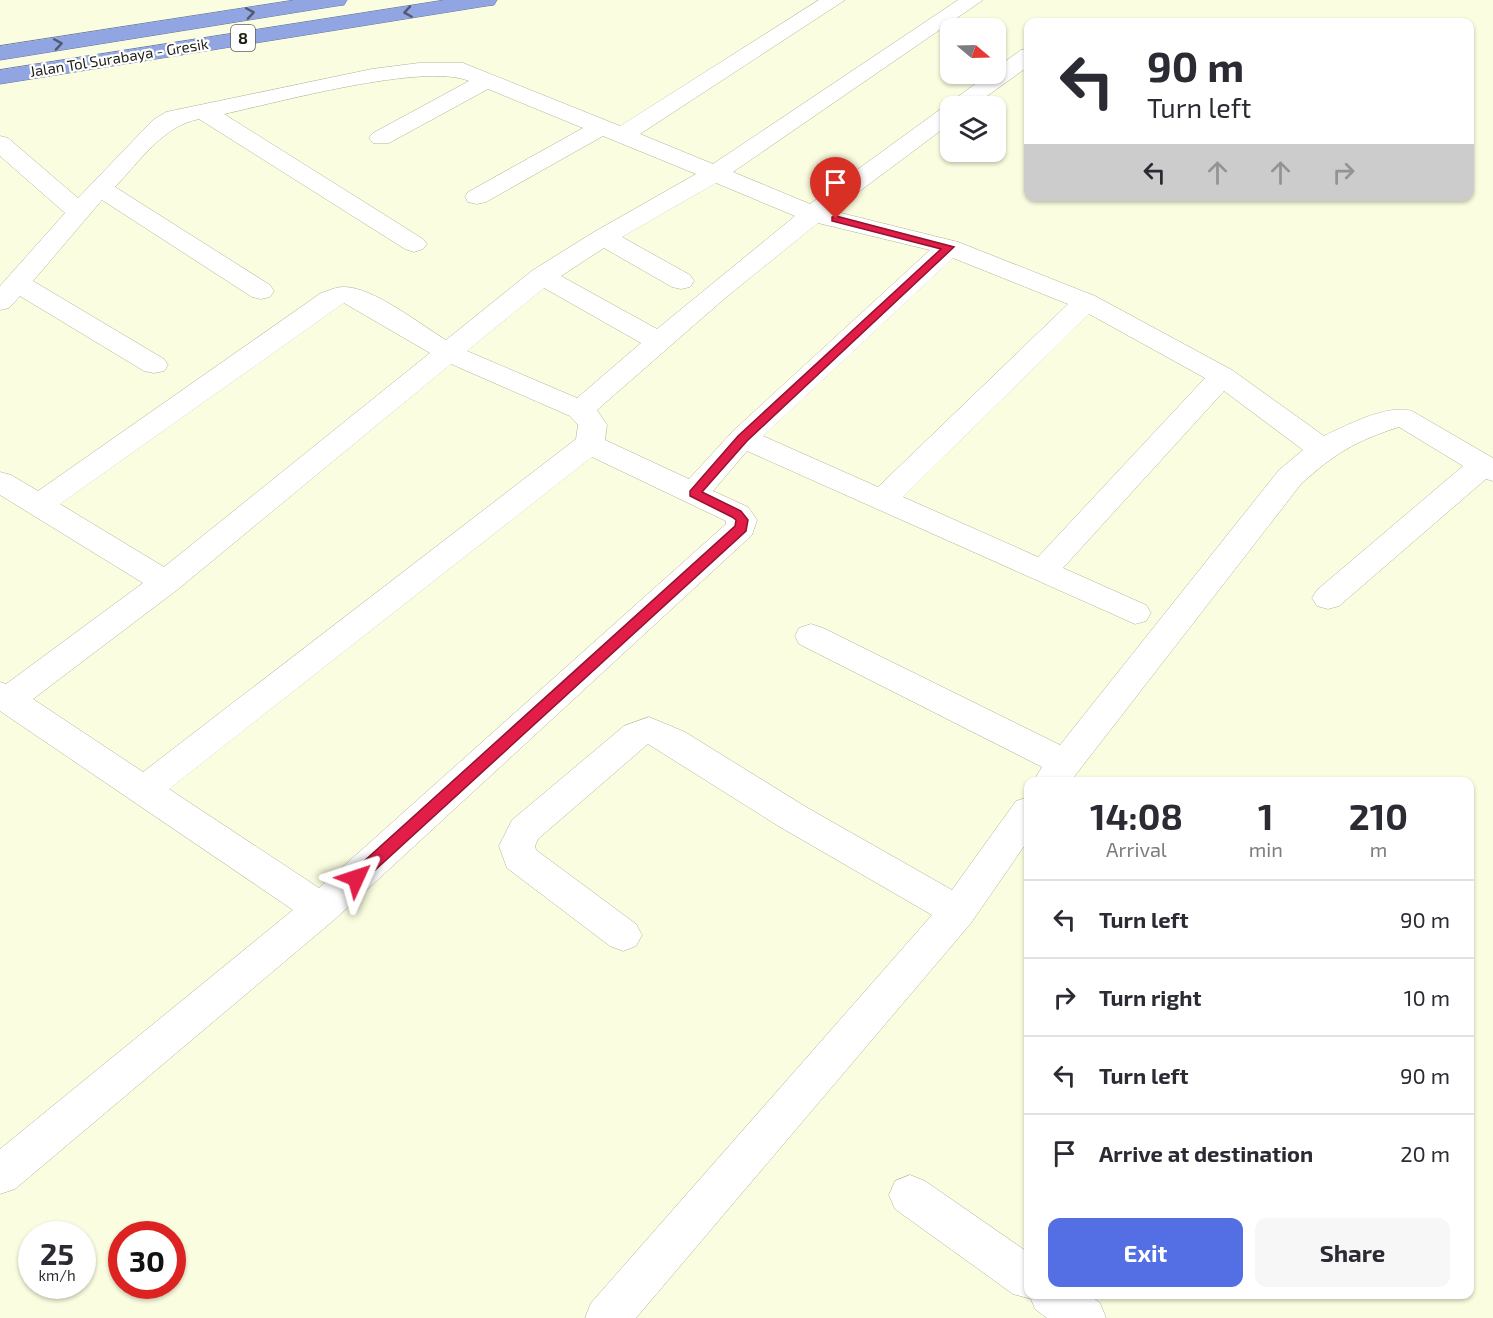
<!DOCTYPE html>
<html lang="en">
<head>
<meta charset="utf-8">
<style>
  body { margin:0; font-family:"Exo 2",sans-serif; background:#f7f7f7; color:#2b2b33; height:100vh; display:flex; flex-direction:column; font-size:22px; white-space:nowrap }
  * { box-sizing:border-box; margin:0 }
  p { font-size:20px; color:#7c7c81 }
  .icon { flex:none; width:33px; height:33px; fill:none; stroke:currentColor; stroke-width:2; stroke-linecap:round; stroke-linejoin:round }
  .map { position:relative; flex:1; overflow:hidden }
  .details { position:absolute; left:1024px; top:777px; width:450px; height:522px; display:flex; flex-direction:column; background:#fff; border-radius:12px; box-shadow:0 2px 4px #0004 }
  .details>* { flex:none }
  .top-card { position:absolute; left:1024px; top:18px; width:450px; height:183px; border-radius:12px; box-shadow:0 2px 4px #0004; background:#fff; color:#2b2b33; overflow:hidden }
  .needle { width:39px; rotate:109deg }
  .fabs { position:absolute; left:940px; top:18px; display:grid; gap:12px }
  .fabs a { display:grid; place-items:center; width:66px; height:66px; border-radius:12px; background:#fff; box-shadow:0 2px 4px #0004; font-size:30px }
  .speed { position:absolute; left:18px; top:1221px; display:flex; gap:12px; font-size:30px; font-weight:700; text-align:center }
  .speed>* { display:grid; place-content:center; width:78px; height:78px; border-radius:50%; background:#fff; box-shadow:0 2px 4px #0004; line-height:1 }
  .speed small { font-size:15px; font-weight:400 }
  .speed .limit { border:9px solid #d22; background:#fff; color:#111 }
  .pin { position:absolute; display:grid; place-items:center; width:51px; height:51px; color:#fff; margin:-62px -26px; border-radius:50% 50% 50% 0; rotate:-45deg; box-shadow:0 0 6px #0007 }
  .pin .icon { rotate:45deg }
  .me { position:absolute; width:66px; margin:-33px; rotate:48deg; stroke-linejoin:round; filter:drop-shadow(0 0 4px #0008) }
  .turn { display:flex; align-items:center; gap:21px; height:126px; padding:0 24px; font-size:27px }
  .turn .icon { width:78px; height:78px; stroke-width:2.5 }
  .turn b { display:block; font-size:42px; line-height:51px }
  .lanes { display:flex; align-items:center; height:57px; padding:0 24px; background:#0003; justify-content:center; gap:30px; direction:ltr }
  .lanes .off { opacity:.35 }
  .eta { display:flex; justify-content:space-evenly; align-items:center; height:102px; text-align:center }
  .eta b { font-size:36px; font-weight:700; line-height:42px }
  .button { display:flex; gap:12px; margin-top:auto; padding:12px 24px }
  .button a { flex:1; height:69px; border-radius:12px; background:#546ee3; color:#fff; font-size:24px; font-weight:700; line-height:69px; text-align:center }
  .button a+a { background:#f7f7f7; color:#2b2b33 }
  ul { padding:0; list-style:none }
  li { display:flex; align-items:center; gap:18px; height:78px; padding:0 24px; border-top:2px solid #e1e1e2 }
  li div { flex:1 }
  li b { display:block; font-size:22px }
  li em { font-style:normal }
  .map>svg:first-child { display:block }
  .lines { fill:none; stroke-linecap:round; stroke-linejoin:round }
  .street-casing { stroke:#b1b398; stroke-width:1 }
  .highway-casing { stroke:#68759a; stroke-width:1 }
  .street { fill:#fff; fill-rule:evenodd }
  .highway { fill:#91a5e3; fill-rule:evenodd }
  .oneway { stroke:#515a71 }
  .route { fill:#e11d48; stroke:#92132f; stroke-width:1.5 }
  .labels { text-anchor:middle; stroke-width:4.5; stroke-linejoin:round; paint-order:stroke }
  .far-street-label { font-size:15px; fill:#1c1d13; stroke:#fff }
  .shield { fill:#fff; stroke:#60615a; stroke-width:1.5 }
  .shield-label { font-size:16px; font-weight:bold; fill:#1c1d13 }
</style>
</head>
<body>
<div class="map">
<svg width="1493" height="1318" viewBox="0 0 1493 1318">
  <rect width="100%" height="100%" fill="#fbfde0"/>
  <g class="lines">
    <defs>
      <path id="street" d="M 819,0 L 845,0 L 640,134 L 713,164 L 958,0 L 983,0 L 733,172 L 810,204 L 989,74 L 996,74 L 996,68 L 1021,50 L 1029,48 L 1029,66 L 973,106 L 951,106 L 951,123 L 833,211 L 958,242 L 1095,296 L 1232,370 L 1324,436 C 1347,425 1387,404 1412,411 L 1493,458 L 1493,481 L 1486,479 L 1339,606 L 1328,609 L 1317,606 L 1312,598 L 1317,590 L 1463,466 L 1399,427 C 1355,441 1334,454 1301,484 L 1070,782 L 1033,782 L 1042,767 L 799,644 L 795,636 L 799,628 L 811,624 L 823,628 L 1060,745 L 1279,470 L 1303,450 L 1224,391 L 1063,568 L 1146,605 L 1151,613 L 1146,621 L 1135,624 L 747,451 L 713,491 L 748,507 L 757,520 L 752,535 L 334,920 L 15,1189 L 0,1194 L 0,1149 L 293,910 L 0,711 L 0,682 L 6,684 L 143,583 L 0,495 L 0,472 L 11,475 L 38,491 L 321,293 C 328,291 336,287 343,287 C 372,286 421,325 446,340 L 533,270 L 594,232 L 696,174 L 603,136 L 486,202 L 477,204 L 468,202 L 465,197 L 468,192 L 583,128 L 488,89 L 389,143 L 373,143 L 369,138 L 373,133 L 469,81 C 425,62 275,103 224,114 L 423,239 L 427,244 L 423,249 L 414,252 L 405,249 L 199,119 C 163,126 140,161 115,187 L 270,285 L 274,291 L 270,297 L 261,299 L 252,297 L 102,200 L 33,281 L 164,359 L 168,365 L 164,371 L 154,373 L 144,371 L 20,296 L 9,308 L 0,310 L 0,286 L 65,213 L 0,156 L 0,136 L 8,138 L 78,198 L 153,120 L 166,112 L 372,69 L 419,63 L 463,63 L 620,126 ZM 716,183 L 795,216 L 657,329 L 561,276 L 604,248 L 672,287 L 681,289 L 690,287 L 694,281 L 690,275 L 622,237 ZM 818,223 L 930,250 L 733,431 L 689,479 L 605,440 L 607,425 L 597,410 L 724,299 ZM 953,258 L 1068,304 L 878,487 L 763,436 ZM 544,288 L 641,343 L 577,398 L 467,351 ZM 344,303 L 430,353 L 164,567 L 60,504 ZM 1089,314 L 1205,378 L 1038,557 L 903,497 ZM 451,364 L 570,416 L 578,425 L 576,439 L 143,772 L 33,699 L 177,590 ZM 592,457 L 726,521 L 726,524 L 319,888 L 169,789 Z
        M 649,717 L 685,732 L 806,807 L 952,890 L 1016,801 L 1029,797 L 1029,839 L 971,923 L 636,1318 L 585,1318 L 591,1303 L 932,915 L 780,827 L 648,744 L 538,839 L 535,846 L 536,850 L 636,924 L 642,935 L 636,946 L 623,951 L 610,946 L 507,868 L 499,846 L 512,820 L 624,726 Z
        M 910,1175 L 925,1181 L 1029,1253 L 1029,1294 L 1088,1294 L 1100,1303 L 1106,1318 L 1047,1318 L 1035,1309 L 1031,1299 L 1013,1294 L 895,1209 L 889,1195 L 895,1181 Z"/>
      <path id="highway" d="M 295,0 L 347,0 L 344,5 L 336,6 L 0,60 L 0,46 Z
        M 445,0 L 497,0 L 494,5 L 486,6 L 0,84 L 0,70 Z"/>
    </defs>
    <use href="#street" class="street-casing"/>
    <use href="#highway" class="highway-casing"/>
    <use href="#street" class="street"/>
    <use href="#highway" class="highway"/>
  </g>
  <defs><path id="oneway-chevron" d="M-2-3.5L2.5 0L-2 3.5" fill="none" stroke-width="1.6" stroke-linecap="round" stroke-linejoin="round" transform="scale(1.5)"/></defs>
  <g class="oneway">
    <use href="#oneway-chevron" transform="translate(408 12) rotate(171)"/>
    <use href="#oneway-chevron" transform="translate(250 13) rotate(-9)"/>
    <use href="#oneway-chevron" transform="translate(58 44) rotate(-9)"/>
  </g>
  <path class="route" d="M 836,216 L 954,247 L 747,441 L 702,492 L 741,511 L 748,520 L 746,531 L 362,882 L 351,882 L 349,878 L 351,873 L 735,526 L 736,520 L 732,517 L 690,496 L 690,491 L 738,436 L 941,249 L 832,221 L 832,217 Z"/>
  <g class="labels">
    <g class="far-street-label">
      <text transform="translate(119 58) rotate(-9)" y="5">Jalan Tol Surabaya - Gresik</text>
    </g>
    <rect class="shield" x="231" y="25" width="24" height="26" rx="4.5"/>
    <g class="shield-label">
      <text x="243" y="44">8</text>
    </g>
  </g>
</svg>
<div class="fabs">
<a><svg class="needle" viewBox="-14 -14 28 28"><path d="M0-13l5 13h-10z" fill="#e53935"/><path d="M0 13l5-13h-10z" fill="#7c7c81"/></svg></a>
<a><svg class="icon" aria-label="layers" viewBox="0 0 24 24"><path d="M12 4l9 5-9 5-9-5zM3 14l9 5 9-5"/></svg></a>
</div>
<div class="speed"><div>25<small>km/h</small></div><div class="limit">30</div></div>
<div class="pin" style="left:836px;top:219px;background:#d93025"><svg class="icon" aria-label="arrive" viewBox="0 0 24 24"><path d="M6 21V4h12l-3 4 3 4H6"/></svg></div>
<svg class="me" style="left:356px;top:878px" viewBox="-20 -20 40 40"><path d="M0-17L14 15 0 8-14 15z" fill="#e11d48" stroke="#fff" stroke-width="4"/></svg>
<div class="top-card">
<div class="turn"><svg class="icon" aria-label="left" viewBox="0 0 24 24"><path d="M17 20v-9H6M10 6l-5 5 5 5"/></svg><div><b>90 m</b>Turn left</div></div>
<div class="lanes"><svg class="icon" aria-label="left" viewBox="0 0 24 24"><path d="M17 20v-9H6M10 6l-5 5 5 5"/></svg><svg class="icon off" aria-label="ahead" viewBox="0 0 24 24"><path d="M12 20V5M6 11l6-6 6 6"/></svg><svg class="icon off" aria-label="ahead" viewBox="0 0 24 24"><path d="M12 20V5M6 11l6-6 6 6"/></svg><svg class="icon off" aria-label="right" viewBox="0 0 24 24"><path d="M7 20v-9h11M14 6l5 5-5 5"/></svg></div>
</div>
<section class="details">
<div class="eta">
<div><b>14:08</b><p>Arrival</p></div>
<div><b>1</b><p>min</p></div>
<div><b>210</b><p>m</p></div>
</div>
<ul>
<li><svg class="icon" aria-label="left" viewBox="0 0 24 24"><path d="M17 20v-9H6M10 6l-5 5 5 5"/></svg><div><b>Turn left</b></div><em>90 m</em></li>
<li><svg class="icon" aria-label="right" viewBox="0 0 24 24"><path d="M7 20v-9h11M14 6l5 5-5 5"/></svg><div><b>Turn right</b></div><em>10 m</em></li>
<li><svg class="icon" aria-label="left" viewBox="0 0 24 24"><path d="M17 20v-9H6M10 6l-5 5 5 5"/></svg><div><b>Turn left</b></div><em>90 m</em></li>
<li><svg class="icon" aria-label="arrive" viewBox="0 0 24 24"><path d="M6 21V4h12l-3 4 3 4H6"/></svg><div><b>Arrive at destination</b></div><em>20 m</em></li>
</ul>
<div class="button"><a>Exit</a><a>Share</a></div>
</section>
</div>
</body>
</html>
